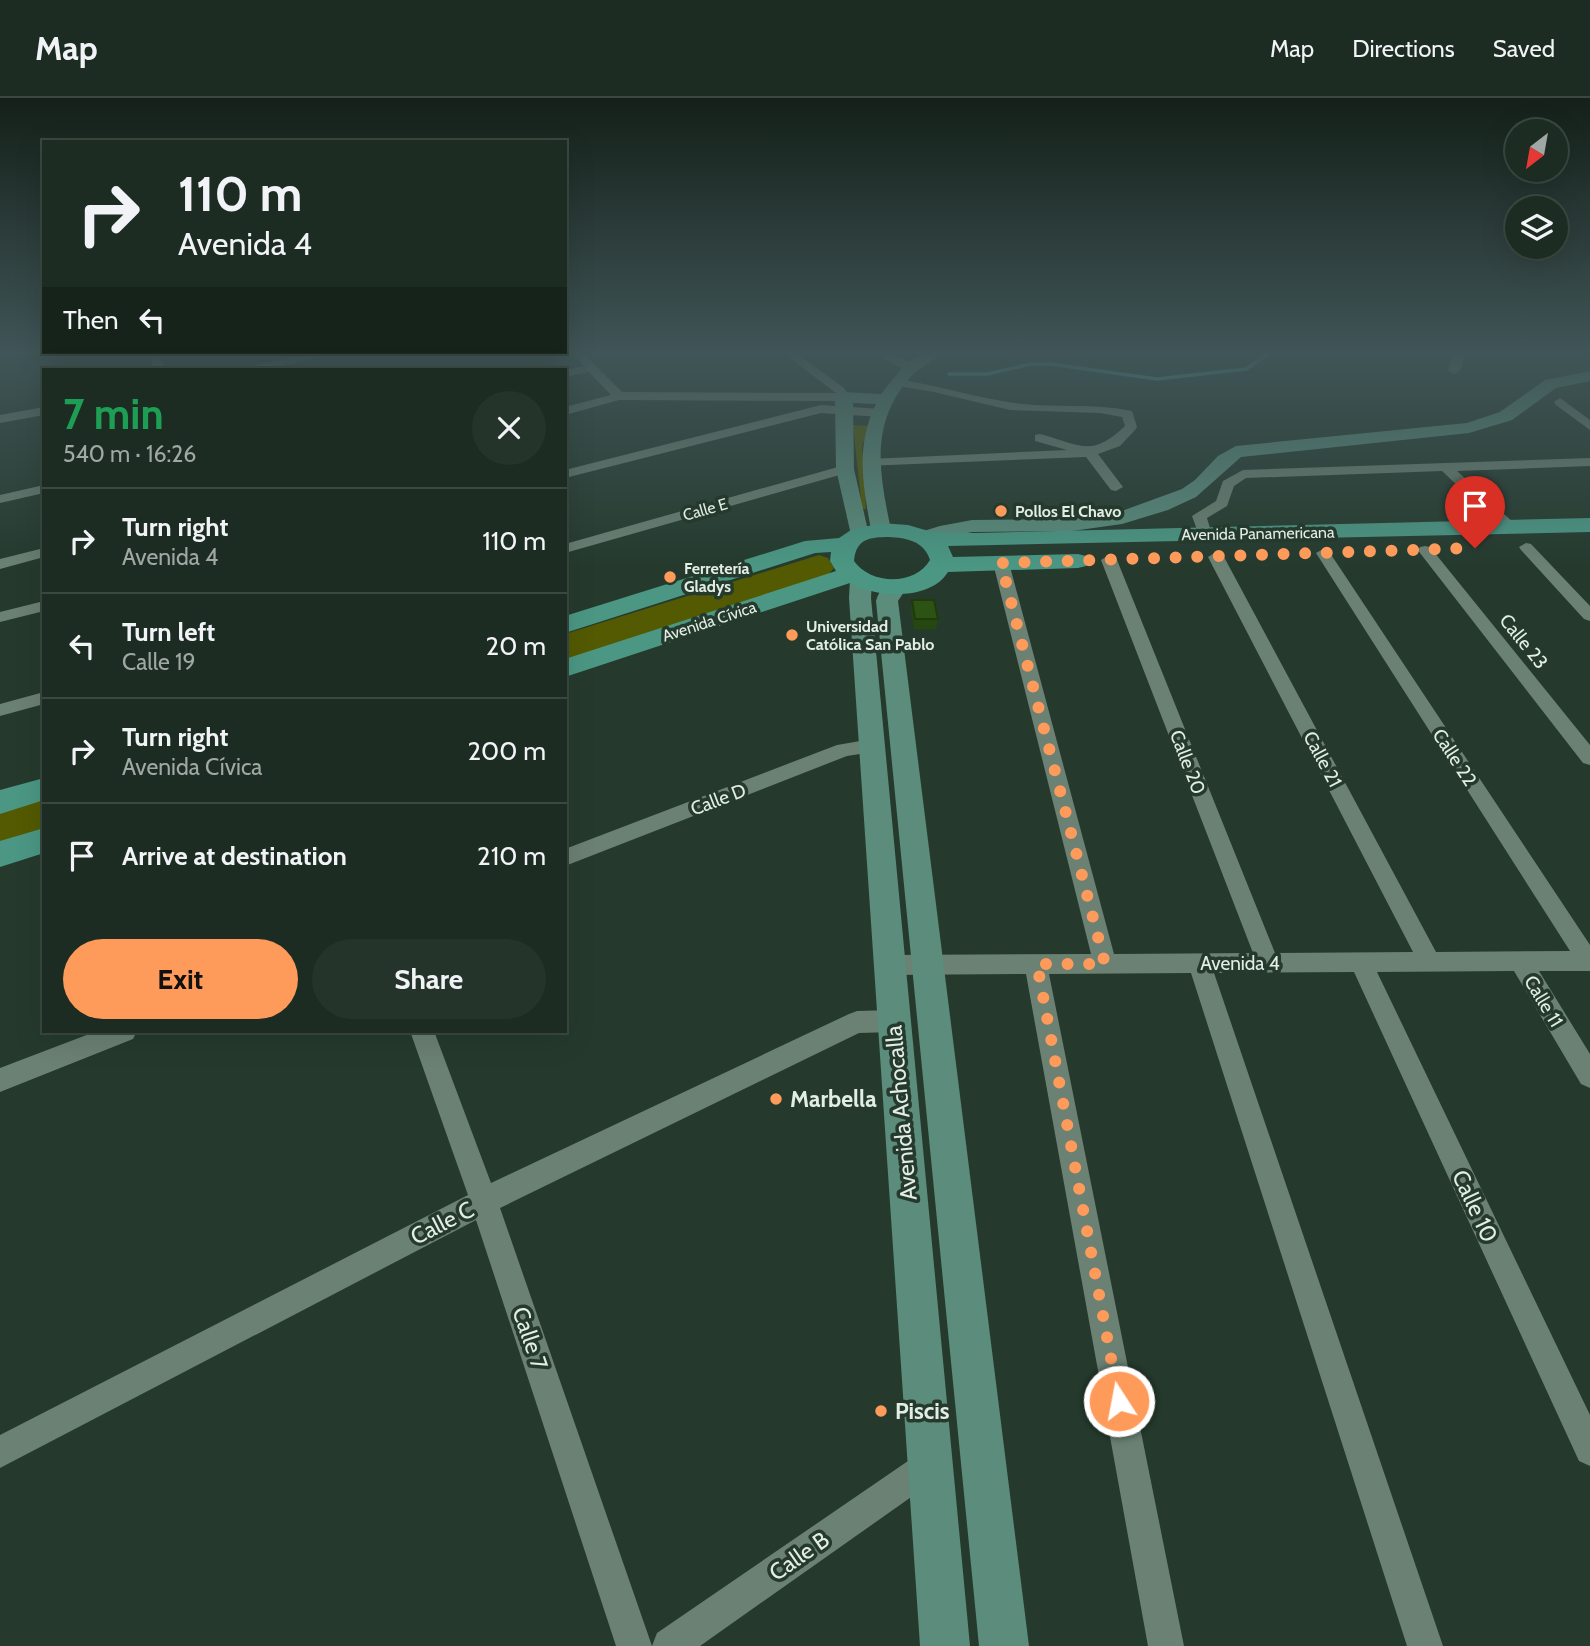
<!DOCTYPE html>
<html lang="en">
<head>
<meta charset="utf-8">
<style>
  body { margin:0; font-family:Cabin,sans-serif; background:#25342a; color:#f1f3f6; height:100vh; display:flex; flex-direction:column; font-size:26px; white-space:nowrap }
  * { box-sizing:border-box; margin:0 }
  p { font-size:23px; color:#a0a7a5 }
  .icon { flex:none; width:38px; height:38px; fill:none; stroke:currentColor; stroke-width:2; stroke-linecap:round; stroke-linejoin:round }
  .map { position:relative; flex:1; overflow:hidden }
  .side { position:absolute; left:42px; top:270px; width:525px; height:665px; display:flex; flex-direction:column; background:#1c2c22; border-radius:0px; box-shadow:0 7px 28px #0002,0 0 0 2px #3a4840 }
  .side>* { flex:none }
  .banner { position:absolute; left:42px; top:42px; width:525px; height:214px; border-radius:0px; box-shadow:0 7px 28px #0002,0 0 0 2px #3a4840; background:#1c2c22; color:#f1f3f6; overflow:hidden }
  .needle { width:46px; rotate:211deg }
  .controls { position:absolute; left:1505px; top:21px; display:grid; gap:14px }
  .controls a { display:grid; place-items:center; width:63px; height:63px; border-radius:50%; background:#1c2c22; box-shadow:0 7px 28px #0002,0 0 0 2px #3a4840; font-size:35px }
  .pin { position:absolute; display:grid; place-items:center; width:60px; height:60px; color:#fff; margin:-72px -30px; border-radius:50% 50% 50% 0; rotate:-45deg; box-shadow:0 0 7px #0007 }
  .pin .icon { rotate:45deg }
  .me { position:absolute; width:77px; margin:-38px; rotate:349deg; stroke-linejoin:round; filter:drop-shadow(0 0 5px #0008) }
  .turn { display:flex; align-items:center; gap:24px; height:147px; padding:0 21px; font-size:32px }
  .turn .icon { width:91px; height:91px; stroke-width:2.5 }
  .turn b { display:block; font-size:49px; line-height:60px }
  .then { display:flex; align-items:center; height:66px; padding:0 21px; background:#0003; gap:14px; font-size:26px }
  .round { display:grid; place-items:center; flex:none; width:74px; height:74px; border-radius:37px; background:#25342a }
  .headline { display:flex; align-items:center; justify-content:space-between; height:119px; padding:0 21px }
  h1 { font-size:42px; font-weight:700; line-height:52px; color:#1e9e55 }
  .cta { display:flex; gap:14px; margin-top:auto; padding:14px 21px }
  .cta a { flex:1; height:80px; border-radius:42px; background:#ff9b5a; color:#111; font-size:28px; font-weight:700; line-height:80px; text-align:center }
  .cta a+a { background:#25342a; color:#f1f3f6 }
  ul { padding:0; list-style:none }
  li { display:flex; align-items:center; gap:21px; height:105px; padding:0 21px; border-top:2px solid #3a4840 }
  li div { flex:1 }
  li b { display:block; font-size:26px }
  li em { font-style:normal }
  header { display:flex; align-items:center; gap:42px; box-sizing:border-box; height:98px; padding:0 35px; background:#1c2c22; border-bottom:2px solid #3a4840 }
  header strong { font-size:33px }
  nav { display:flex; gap:38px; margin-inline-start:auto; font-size:24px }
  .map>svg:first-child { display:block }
  .green { fill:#535a01 }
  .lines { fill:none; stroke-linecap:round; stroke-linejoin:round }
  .stream { stroke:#54b3b3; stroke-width:3.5 }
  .street { fill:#6b8173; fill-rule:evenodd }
  .secondary { fill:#5b8c7c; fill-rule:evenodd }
  .primary { fill:#4b9784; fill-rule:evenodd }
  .wall { fill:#264710 }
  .building { fill:#2c5313; stroke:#1f3a0d; stroke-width:2 }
  .route { stroke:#ff9b5a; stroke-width:12; stroke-dasharray:0 21.6 }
  .poi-dot { fill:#ff9b5a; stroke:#253a2d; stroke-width:2.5 }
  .labels { text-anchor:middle; stroke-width:7; stroke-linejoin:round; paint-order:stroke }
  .far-street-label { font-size:16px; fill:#e1ede5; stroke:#253a2d }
  .far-poi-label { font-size:16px; font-weight:bold; fill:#e1ede5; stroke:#253a2d; text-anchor:start }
  .street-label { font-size:19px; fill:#e1ede5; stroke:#253a2d }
  .near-poi-label { font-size:23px; font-weight:bold; fill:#e1ede5; stroke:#253a2d; text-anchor:start }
  .near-street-label { font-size:23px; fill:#e1ede5; stroke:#253a2d }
</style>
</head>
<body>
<header>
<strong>Map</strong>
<nav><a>Map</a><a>Directions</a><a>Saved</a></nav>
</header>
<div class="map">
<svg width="1590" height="1548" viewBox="0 0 1590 1548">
  <rect width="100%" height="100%" fill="#253a2d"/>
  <path class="green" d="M 853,327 L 871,328 L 862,347 L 866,411 L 862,411 Z
    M 819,457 L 828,460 L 834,470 L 828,477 L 565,563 L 565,536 Z
    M 44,701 L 44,732 L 0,747 L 0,714 Z"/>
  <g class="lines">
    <path class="stream" d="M 949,276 L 987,276 L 1031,266 L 1050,266 L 1157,281 L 1246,271 L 1271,254"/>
    <path class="street" d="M 0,254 L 7,254 L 0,257 Z
      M 150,254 L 160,254 L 165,271 L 153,271 Z
      M 320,254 L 343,254 L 266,271 L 244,271 L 250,268 Z
      M 571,254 L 582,254 L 622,294 L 836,295 L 782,254 L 795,254 L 844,290 L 850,299 L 844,303 L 619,302 L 565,317 L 565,309 L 611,297 L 589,274 L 565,279 L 565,272 L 584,268 Z
      M 875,254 L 889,254 L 917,268 L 911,271 L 895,267 Z
      M 1454,254 L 1466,254 L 1460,273 L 1454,276 L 1448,273 Z
      M 897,281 C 935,287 971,298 1008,304 C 1050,311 1091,304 1132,313 L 1137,329 L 1135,332 L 1120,348 L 1098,356 L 1123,389 L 1116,393 L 1111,392 L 1086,359 L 865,368 L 865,362 L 870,361 L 1067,352 L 1035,343 L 1035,337 L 1040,336 C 1079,346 1091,361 1125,328 L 1122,319 L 1100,315 L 1010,312 L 934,294 L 893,287 L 893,283 Z
      M 1560,300 L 1590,322 L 1590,332 L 1556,307 L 1554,304 Z
      M 821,307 L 881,311 L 887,315 L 881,319 L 821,315 L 565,380 L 565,372 Z
      M 44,309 L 44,317 L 0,325 L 0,317 Z
      M 1590,360 L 1590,368 L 1457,373 L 1515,426 L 1517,429 L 1515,432 L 1505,432 L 1442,373 L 1246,380 L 1234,388 L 1227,408 L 1207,420 L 1212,437 L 1210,440 L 1200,440 L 1192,418 L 1216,403 L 1223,383 L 1243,372 Z
      M 845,367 L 852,371 L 850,374 L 565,455 L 565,446 Z
      M 44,387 L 44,395 L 0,405 L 0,397 Z
      M 1526,445 L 1531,446 L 1590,508 L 1590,523 L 1584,521 L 1521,452 L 1519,449 Z
      M 1425,448 L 1430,449 L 1590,647 L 1590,667 L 1583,665 L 1420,455 L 1418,452 L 1420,449 Z
      M 44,450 L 44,459 L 0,471 L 0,461 Z
      M 1323,451 L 1330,455 L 1590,847 L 1590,873 L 1539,873 L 1590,956 L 1590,990 L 1581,986 L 1514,873 L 1377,874 L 1590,1317 L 1590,1368 L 1579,1363 L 1354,874 L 1214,875 L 1443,1548 L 1407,1548 L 1191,875 L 1049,876 L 1184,1548 L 1148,1548 L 1026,876 L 890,877 L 882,874 L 879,867 L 882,860 L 890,857 L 1091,856 L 993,465 L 1001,460 L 1009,465 L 1114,856 L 1253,855 L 1101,462 L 1109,457 L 1117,462 L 1275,855 L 1413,854 L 1208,459 L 1216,454 L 1224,459 L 1436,854 L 1570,853 L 1316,455 Z
      M 44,503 L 44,513 L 0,524 L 0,514 Z
      M 44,594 L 44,606 L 0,618 L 0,606 Z
      M 872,641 L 879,643 L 881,648 L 879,653 L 847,658 L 565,768 L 565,751 L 837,647 Z
      M 894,912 L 902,915 L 906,923 L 902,931 L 894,934 L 859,935 L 500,1110 L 652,1548 L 616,1548 L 476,1122 L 0,1370 L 0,1337 L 468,1097 L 410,933 L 434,933 L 491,1085 L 849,916 L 857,913 Z
      M 97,933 L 137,933 L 133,941 L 0,994 L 0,970 Z
      M 930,1357 L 941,1362 L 946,1373 L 941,1384 L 924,1390 L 700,1548 L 652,1548 L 657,1535 L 908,1363 Z"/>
    <path class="secondary" d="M 924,254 L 941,254 C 932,266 917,270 908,282 C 869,328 880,378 891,432 L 888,436 L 874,436 L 871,432 C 863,387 855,349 876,306 L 853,305 L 854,371 L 869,437 L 866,441 L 852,441 L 836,371 L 835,299 L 844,294 L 881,296 L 905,266 Z
      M 1590,273 L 1590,283 L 1556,290 L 1512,322 L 1469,335 L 1241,359 L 1196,399 L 1168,412 L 1122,426 L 1072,433 L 972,434 L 924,445 L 917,443 L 914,439 L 917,435 L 940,428 L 972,422 L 1072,421 L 1119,414 L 1182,391 L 1195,382 L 1218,358 L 1236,348 L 1467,325 L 1500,314 L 1545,282 Z
      M 861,474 L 869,476 L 872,481 L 871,500 L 970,1548 L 920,1548 L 849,500 L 850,481 L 853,476 Z
      M 897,481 L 905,483 L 908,488 L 898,503 L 1029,1548 L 979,1548 L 876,503 C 879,492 886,484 897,481 Z"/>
    <path class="primary" d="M 1590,420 L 1590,434 L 948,448 L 953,459 L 1078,456 L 1086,458 L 1090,463 L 1086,468 L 1078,470 L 948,474 C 930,503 876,500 850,485 L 565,579 L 565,561 L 836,473 L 830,463 L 831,454 L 815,455 L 565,535 L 565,518 L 805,443 L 839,440 L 851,432 L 881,425 L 908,427 L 932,434 L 974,435 ZM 889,439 C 907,440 924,443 930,462 C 915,488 871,487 854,463 C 856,441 869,439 889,439 Z
      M 44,680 L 44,702 L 0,716 L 0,692 Z
      M 44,730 L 44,755 L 0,769 L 0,743 Z"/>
  </g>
  <path class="wall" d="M 912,502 L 938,521 L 936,531 L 914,531 L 911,511 Z"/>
  <path class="building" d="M 912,502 L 934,502 L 938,521 L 915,521 Z"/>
  <linearGradient id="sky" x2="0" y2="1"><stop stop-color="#142019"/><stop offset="0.54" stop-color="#405557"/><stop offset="1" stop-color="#405557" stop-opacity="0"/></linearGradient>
  <rect width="1590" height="471" fill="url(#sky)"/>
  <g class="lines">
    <path class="route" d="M 1119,1303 L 1037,866 L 1105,866 L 1001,465 L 1475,450"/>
  </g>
  <g class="poi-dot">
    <circle cx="1001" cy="413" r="7"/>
    <circle cx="670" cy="479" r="7"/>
    <circle cx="792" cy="537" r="7"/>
    <circle cx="776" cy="1001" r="7"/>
    <circle cx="881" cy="1313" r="7"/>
  </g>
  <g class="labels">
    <g class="far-street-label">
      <text transform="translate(705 411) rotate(-16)" y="6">Calle E</text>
      <text transform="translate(1258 435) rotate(-1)" y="6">Avenida Panamericana</text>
      <text transform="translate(709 523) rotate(-18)" y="6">Avenida Cívica</text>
    </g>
    <g class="far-poi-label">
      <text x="1015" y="419">Pollos El Chavo</text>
      <text x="684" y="476">Ferretería<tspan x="684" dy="18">Gladys</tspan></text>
      <text x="806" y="534">Universidad<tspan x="806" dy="18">Católica San Pablo</tspan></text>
    </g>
    <g class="street-label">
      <text transform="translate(1524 543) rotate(51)" y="7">Calle 23</text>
      <text transform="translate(1455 659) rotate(57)" y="7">Calle 22</text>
      <text transform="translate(1323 661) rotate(62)" y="7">Calle 21</text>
      <text transform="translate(1188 664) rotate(69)" y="7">Calle 20</text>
      <text transform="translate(718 701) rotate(-21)" y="7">Calle D</text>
      <text x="1240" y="872">Avenida 4</text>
      <text transform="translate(1544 903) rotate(59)" y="7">Calle 11</text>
    </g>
    <g class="near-poi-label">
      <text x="790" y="1009">Marbella</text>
      <text x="895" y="1321">Piscis</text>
    </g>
    <g class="near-street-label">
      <text transform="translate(901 1015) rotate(-95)" y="8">Avenida Achocalla</text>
      <text transform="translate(1475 1108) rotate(65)" y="8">Calle 10</text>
      <text transform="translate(442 1125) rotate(-27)" y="8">Calle C</text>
      <text transform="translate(530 1240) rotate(71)" y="8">Calle 7</text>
      <text transform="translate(799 1458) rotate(-35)" y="8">Calle B</text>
    </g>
  </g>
</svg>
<div class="controls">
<a><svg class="needle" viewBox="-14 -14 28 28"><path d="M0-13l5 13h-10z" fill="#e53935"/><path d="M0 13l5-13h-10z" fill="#a0a7a5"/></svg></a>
<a><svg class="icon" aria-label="layers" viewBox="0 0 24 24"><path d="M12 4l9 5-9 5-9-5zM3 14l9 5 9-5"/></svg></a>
</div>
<div class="pin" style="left:1475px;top:450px;background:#d93025"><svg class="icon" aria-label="arrive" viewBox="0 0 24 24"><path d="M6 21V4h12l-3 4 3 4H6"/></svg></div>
<svg class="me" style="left:1119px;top:1303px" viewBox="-20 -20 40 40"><circle r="17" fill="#ff9b5a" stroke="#fff" stroke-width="3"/><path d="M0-11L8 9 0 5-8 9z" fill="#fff"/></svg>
<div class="banner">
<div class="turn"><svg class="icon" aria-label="right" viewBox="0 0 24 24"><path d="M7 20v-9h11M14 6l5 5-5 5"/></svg><div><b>110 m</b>Avenida 4</div></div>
<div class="then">Then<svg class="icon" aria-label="left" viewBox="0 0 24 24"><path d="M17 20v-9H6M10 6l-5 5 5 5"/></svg></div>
</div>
<section class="side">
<div class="headline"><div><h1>7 min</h1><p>540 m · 16:26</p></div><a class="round"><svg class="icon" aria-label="close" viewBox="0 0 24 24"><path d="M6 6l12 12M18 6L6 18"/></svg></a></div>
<ul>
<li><svg class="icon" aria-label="right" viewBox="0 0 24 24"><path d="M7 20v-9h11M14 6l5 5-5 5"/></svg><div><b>Turn right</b><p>Avenida 4</p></div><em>110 m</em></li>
<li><svg class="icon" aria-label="left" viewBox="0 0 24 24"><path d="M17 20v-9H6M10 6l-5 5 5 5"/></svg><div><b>Turn left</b><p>Calle 19</p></div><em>20 m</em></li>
<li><svg class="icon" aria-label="right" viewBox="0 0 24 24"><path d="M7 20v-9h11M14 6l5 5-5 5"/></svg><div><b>Turn right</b><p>Avenida Cívica</p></div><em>200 m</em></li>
<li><svg class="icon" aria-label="arrive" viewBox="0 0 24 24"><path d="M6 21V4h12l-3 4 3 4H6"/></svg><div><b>Arrive at destination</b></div><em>210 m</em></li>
</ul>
<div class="cta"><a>Exit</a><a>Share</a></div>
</section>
</div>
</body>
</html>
